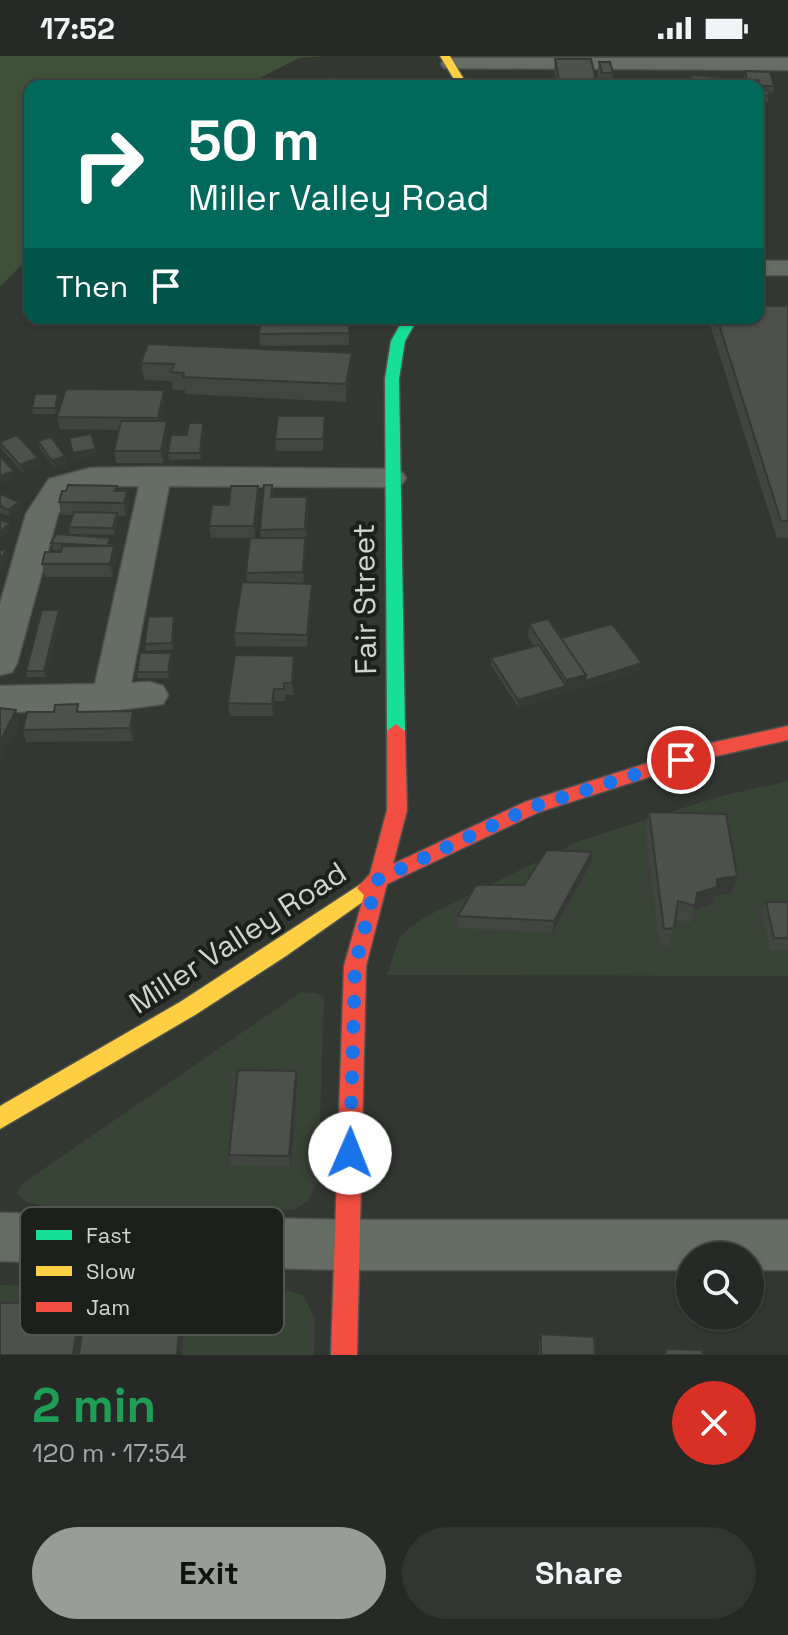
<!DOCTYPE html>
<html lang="en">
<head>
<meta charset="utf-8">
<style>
  body { margin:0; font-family:"Space Grotesk",sans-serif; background:#323532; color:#f1f3f6; height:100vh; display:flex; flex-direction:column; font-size:30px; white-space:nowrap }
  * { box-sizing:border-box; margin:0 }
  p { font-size:26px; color:#a4a6a7 }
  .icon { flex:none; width:44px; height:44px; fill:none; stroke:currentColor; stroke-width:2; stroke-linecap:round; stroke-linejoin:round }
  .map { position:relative; height:1299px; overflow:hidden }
  .side { display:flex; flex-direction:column; background:#262926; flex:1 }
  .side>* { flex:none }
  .hud { position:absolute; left:24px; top:24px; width:740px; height:244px; border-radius:16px; box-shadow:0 2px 6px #0004,0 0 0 2px #424543; background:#00695c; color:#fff; overflow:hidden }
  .buttons { position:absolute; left:676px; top:1186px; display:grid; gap:16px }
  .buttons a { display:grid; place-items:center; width:88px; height:88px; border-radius:50%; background:#262926; box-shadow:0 2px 6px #0004,0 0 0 2px #424543; font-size:40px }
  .pin { position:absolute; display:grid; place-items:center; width:68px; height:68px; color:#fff; margin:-34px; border:4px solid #fff; border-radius:50%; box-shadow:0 2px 8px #0007 }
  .me { position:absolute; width:88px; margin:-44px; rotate:1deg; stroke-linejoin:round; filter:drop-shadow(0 0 6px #0008) }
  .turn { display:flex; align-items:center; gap:28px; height:168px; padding:0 32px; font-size:36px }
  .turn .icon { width:104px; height:104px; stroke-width:2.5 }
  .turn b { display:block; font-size:56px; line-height:68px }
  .then { display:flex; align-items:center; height:76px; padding:0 32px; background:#0003; gap:16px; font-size:30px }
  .round { display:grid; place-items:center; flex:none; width:84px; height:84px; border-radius:42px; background:#323532 }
  .headline { display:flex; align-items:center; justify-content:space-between; height:136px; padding:0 32px }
  h1 { font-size:48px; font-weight:700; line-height:60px; color:#1e9e55 }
  .primary-button { display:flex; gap:16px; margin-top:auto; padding:16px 32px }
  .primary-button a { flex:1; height:92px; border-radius:48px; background:#989d97; color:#111; font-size:32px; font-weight:700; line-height:92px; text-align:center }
  .primary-button a+a { background:#323532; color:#f1f3f6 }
  .status { display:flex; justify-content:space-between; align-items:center; height:56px; padding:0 40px; background:#262926; direction:ltr }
  .status svg { height:22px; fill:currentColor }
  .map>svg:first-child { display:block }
  .built { fill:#384435 }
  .green { fill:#40513a }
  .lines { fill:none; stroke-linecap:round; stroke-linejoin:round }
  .street-casing { stroke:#50524f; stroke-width:3 }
  .fast-casing { stroke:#50524f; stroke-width:3 }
  .slow-casing { stroke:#50524f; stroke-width:3 }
  .jam-casing { stroke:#50524f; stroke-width:3 }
  .street { fill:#666d64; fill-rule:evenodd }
  .fast { fill:#16e098; fill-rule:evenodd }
  .slow { fill:#ffcf43; fill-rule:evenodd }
  .jam { fill:#f24e42; fill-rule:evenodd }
  .wall { fill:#424641 }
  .shaded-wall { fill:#363935 }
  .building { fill:#4d514c; stroke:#363935; stroke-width:2 }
  .route { stroke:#1a73e8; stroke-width:14; stroke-dasharray:0 25.2 }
  .labels { text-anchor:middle; stroke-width:8; stroke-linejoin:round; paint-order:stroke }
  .street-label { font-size:30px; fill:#cfd4cd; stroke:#1c201b }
  .key { fill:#1c201b; stroke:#525650; stroke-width:2 }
  .key-label { font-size:22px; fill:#cfd4cd }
</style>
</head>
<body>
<div class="status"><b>17:52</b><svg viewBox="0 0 49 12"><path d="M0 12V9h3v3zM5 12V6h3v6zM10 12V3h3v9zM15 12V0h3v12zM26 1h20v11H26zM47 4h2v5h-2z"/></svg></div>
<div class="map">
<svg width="788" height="1299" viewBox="0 0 788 1299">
  <rect width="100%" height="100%" fill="#333732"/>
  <path class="built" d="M 788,725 L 788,920 L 387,919 L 400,880 L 423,862 L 579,785 L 721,740 Z
    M 301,936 L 316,937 L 324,942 L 318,1123 L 309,1144 L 294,1154 L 48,1151 L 27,1146 L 16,1137 L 23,1127 Z
    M 0,1229 L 284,1234 L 303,1239 L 315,1263 L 314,1299 L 0,1299 Z"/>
  <path class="green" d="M 0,0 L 326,0 L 299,2 L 244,30 L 30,30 L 30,200 L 0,231 Z"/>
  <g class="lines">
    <defs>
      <path id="street" d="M 451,2 L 788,2 L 788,14 L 444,12 L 441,8 L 444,4 Z
        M 758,205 L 788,205 L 788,219 L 758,219 Z
        M 156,411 L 391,413 L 402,416 L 406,422 L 402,428 L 391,431 L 169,430 L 131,627 L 150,626 L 163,630 L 168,639 L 163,648 L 110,655 L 0,656 L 0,630 L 95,628 L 139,430 L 92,430 L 71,436 L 58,458 L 17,607 L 12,616 L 0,619 L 0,548 L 26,458 L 49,423 L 90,412 Z
        M 0,1157 L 347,1164 L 788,1164 L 788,1214 L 750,1214 L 750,1200 L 690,1200 L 690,1214 L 347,1214 L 0,1205 Z"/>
      <path id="fast" d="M 404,262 L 418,262 L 405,285 L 399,323 L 405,675 L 396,682 L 387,675 L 385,323 L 391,285 Z"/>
      <path id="slow" d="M 440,0 L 450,0 L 468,30 L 458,30 Z
        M 367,824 L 374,826 L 377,832 L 374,838 L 286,900 L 195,959 L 0,1073 L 0,1050 L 180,946 Z"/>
      <path id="jam" d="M 396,668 L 405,675 L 407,754 L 393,808 L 525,746 L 711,687 L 788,670 L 788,684 L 712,701 L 539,756 L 387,828 L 366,910 L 357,1299 L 331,1299 L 344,910 L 364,839 L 357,832 L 370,818 L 387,754 L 387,675 Z"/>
    </defs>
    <use href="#street" class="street-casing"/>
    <use href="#fast" class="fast-casing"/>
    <use href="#slow" class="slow-casing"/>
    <use href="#jam" class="jam-casing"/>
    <use href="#street" class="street"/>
    <use href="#fast" class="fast"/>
    <use href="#slow" class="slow"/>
    <use href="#jam" class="jam"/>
  </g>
  <path class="wall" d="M 555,3 L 596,24 L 599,30 L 508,30 L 508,24 L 556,24 L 554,14 Z
    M 599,6 L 613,17 L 611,30 L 600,30 L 597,21 Z
    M 745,15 L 774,30 L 773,36 L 768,36 L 768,46 L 758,45 L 758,30 L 746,29 L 744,20 Z
    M 788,250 L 788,482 L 777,482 L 708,262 L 758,262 Z
    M 261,262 L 347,262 L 347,263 L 331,263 L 331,265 L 349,265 L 349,289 L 260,290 L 259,278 Z
    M 352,297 L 352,314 L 346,346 L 185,338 L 185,334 L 173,334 L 172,325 L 144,324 L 141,307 Z
    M 164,334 L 165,346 L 161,365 L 167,365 L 168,378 L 163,407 L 116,407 L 114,395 L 119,374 L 60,373 L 57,361 Z
    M 58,338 L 60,344 L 56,358 L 33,358 L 32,352 Z
    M 325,360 L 323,395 L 276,395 L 275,383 Z
    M 204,373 L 201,403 L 169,404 L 168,397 L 187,379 Z
    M 38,385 L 65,400 L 66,407 L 54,411 L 40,392 Z
    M 0,386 L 38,402 L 40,409 L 22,416 L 1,392 Z
    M 272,429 L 273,441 L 308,454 L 304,528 L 312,528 L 313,540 L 307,591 L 236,590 L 234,577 L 247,526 L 246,517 L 261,482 L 260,474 Z
    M 127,435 L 129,448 L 126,460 L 117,460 L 118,463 L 114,479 L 70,478 L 69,471 L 73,459 L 61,459 L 59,446 Z
    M 0,438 L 19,446 L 20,452 L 10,460 L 0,457 Z
    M 260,442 L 255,482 L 211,482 L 209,470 L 229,449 Z
    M 51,487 L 111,488 L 111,490 L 117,502 L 113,521 L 45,521 L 42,508 L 61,494 L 53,494 Z
    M 174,560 L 175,567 L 173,593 L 146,595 L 145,588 Z
    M 61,561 L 46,621 L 27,621 L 26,615 Z
    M 529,568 L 561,582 L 641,614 L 518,651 L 491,609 L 491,602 L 534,590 L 528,581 Z
    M 171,597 L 172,604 L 169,622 L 138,622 L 137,616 Z
    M 294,600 L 295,613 L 293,639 L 285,639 L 285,645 L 275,645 L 273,660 L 230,660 L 228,647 Z
    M 133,655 L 136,667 L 133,685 L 26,686 L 23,674 L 80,656 Z
    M 649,756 L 737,820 L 732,837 L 714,840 L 712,848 L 694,854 L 690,867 L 675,863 L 670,889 L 660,890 L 645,773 Z
    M 590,809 L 552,877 L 457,872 L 458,860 Z
    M 766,846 L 788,846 L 788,894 L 770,894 L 762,858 Z
    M 296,1015 L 297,1027 L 291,1111 L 231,1109 L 229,1099 Z
    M 541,1278 L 595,1299 L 539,1299 L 539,1287 Z"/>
  <path class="shaded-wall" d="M 352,297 L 352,314 L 346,346 L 346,328 Z
    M 164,334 L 165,346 L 159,374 L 158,362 Z
    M 58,338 L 60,344 L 56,358 L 55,352 Z
    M 325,360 L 325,372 L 323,395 L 323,383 Z
    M 167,365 L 168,378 L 163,407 L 161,395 Z
    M 203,367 L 204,373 L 201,403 L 200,397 Z
    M 96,393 L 98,399 L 74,404 L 73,397 Z
    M 65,400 L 66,407 L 54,411 L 52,405 Z
    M 38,402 L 40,409 L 22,416 L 20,409 Z
    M 14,415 L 15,422 L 0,427 L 0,420 Z
    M 258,430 L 260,442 L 255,482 L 254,470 Z
    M 127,435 L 129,448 L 126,460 L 124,447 Z
    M 307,441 L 308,454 L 306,486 L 305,473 Z
    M 19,446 L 20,452 L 10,460 L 8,454 Z
    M 117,457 L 118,463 L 114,479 L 113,472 Z
    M 10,467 L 11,474 L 0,484 L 0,476 Z
    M 305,482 L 306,495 L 304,529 L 303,516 Z
    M 114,490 L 117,502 L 113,521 L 110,508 Z
    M 6,494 L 8,501 L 1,512 L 0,504 Z
    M 312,528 L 313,540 L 307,591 L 307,579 Z
    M 59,554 L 61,561 L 46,621 L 44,615 Z
    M 174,560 L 175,567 L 173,593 L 172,587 Z
    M 171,597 L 172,604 L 169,622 L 168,616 Z
    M 294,600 L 295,613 L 293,639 L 292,627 Z
    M 642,607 L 641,614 L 584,631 L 585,625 Z
    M 586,619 L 584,631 L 518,651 L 518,644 L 566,630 L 566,624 Z
    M 274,633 L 275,645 L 273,660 L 272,648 Z
    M 16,654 L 20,667 L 0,706 L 0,686 Z
    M 133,655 L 136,667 L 133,685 L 130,672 Z
    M 592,796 L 590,809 L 552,877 L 554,865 Z
    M 737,820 L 732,837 L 714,840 L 712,848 L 694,854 L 697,837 L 717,823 Z
    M 296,1015 L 297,1027 L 291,1111 L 289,1100 Z
    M 182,1231 L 186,1245 L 182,1299 L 177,1299 Z
    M 80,1246 L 86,1260 L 81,1299 L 73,1299 Z"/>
  <path class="building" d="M 555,3 L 591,3 L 596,24 L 559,24 Z
    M 599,6 L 610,6 L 613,17 L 602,17 Z
    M 745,15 L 770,16 L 774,30 L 760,30 L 758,24 L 747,24 Z
    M 691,19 L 716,21 L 717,30 L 692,29 Z
    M 332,21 L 360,30 L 314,30 Z
    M 508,24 L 598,24 L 599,30 L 509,30 Z
    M 758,33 L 768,34 L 769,40 L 758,40 Z
    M 758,250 L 788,250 L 788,465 L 781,465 L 717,262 L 758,262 Z
    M 261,262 L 331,262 L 331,265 L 349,265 L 349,277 L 259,278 Z
    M 148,288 L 352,297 L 346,328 L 183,321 L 184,317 L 171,316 L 174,308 L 141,307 Z
    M 66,333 L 164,334 L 158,362 L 57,361 Z
    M 35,338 L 58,338 L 55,352 L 32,352 Z
    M 278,360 L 325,360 L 323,383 L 275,383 Z
    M 121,365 L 167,365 L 161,395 L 114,395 Z
    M 189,367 L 203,367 L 200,397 L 168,397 L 171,379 L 187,379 Z
    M 91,378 L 96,393 L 73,397 L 69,382 Z
    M 17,379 L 38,402 L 20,409 L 0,387 L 0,386 Z
    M 51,381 L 65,400 L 52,405 L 38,385 Z
    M 0,400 L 14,415 L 0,420 Z
    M 68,429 L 117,430 L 115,435 L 127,435 L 124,447 L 59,446 L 62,435 L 66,435 Z
    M 264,429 L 272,429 L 271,441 L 307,441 L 305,473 L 260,474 Z
    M 231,430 L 258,430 L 254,470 L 209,470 L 212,449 L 229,449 Z
    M 0,438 L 19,446 L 8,454 L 0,450 Z
    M 74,456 L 117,457 L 113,472 L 69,471 Z
    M 0,464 L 10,467 L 0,476 Z
    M 56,478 L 110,482 L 107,490 L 51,487 Z
    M 250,482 L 305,482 L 303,516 L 246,517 Z
    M 62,490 L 114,490 L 110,508 L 42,508 L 45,496 L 61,496 Z
    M 0,494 L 6,494 L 0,504 Z
    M 242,526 L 312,528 L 307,579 L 234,577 Z
    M 42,554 L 59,554 L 44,615 L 26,615 Z
    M 174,560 L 172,587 L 145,588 L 148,561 Z
    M 548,563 L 586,619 L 566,624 L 529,568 Z
    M 612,568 L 642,607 L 585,625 L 586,619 L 561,582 Z
    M 539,589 L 566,630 L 518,644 L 491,602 Z
    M 140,597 L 171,597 L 168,616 L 137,616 Z
    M 235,599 L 294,600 L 292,627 L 284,627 L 284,633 L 274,633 L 272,648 L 228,647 Z
    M 78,648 L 77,656 L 133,655 L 130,672 L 23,674 L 27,656 L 54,656 L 55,649 Z
    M 0,652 L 16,654 L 0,686 Z
    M 649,756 L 726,758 L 737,820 L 717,823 L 717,831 L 697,837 L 695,850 L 678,845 L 674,872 L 664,873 Z
    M 547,794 L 592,796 L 554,865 L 458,860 L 476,829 L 524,829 Z
    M 766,846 L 788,846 L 788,882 L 774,882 Z
    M 238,1014 L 296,1015 L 289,1100 L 229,1099 Z
    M 182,1231 L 177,1299 L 79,1299 L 88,1233 Z
    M 80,1246 L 73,1299 L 0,1299 L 0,1247 Z
    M 541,1278 L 594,1281 L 595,1299 L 541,1299 Z
    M 666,1293 L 702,1294 L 702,1299 L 666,1299 Z"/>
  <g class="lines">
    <path class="route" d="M 350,1097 L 355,910 L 377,824 L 532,751 L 681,704"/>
  </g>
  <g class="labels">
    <g class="street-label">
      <text transform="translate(365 543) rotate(-91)" y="10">Fair Street</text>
      <text transform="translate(238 882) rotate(-33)" y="10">Miller Valley Road</text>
    </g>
  </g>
  <rect x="20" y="1151" width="264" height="128" rx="12" class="key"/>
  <rect x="36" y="1174" width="36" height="10" fill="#16e098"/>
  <rect x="36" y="1210" width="36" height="10" fill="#ffcf43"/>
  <rect x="36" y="1246" width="36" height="10" fill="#f24e42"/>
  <g class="key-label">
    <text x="86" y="1187">Fast</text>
    <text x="86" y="1223">Slow</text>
    <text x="86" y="1259">Jam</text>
  </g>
</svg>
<div class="buttons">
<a><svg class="icon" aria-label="search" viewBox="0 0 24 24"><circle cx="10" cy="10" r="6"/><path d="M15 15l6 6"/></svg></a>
</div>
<div class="pin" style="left:681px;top:704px;background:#d93025"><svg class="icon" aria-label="arrive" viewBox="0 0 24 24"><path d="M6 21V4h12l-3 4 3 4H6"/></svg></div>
<svg class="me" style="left:350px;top:1097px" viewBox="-20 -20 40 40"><circle r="19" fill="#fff"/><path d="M0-13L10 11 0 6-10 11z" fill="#1a73e8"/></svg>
<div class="hud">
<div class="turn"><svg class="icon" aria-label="right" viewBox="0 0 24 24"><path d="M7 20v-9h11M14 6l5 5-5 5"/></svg><div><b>50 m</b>Miller Valley Road</div></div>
<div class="then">Then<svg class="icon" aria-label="arrive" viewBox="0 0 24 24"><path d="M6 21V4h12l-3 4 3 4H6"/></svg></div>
</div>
</div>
<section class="side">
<div class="headline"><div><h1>2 min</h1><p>120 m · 17:54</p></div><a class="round" style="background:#d93025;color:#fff"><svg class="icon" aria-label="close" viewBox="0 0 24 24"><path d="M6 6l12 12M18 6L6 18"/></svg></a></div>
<div class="primary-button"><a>Exit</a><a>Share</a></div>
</section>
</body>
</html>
